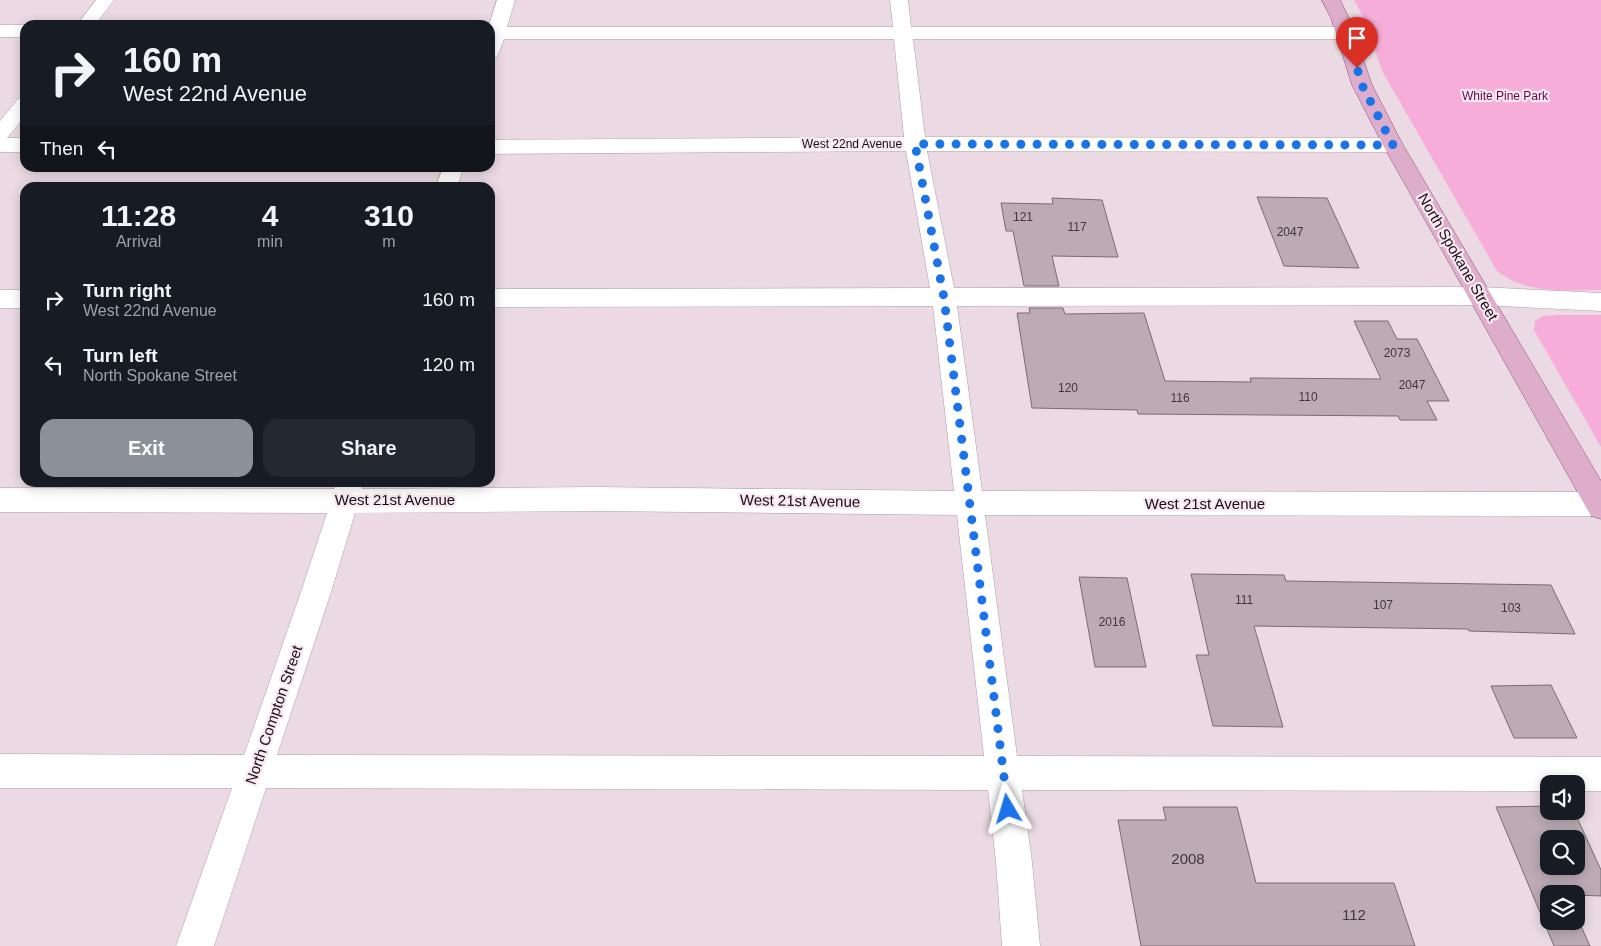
<!DOCTYPE html>
<html lang="en">
<head>
<meta charset="utf-8">
<style>
  body { margin:0; font-family:Helvetica,sans-serif; background:#242831; color:#f1f3f6; height:100vh; display:flex; flex-direction:column; font-size:19px; white-space:nowrap }
  * { box-sizing:border-box; margin:0 }
  p { font-size:16px; color:#9ea1a6 }
  .icon { flex:none; width:28px; height:28px; fill:none; stroke:currentColor; stroke-width:2; stroke-linecap:round; stroke-linejoin:round }
  .map { position:relative; flex:1; overflow:hidden }
  .details { position:absolute; left:20px; top:182px; width:475px; height:305px; display:flex; flex-direction:column; background:#171b24; border-radius:15px; box-shadow:0 2px 12px #0003 }
  .details>* { flex:none }
  .banner { position:absolute; left:20px; top:20px; width:475px; height:152px; border-radius:15px; box-shadow:0 2px 12px #0003; background:#171b24; color:#f1f3f6; overflow:hidden }
  .fabs { position:absolute; left:1540px; top:775px; display:grid; gap:10px }
  .fabs a { display:grid; place-items:center; width:45px; height:45px; border-radius:10px; background:#171b24; box-shadow:0 2px 12px #0003; font-size:25px }
  .pin { position:absolute; display:grid; place-items:center; width:42px; height:42px; color:#fff; margin:-51px -21px; border-radius:50% 50% 50% 0; rotate:-45deg; box-shadow:0 0 5px #0007 }
  .pin .icon { rotate:45deg }
  .me { position:absolute; width:55px; margin:-28px; rotate:353deg; stroke-linejoin:round; filter:drop-shadow(0 0 4px #0008) }
  .turn { display:flex; align-items:center; gap:18px; height:105px; padding:0 20px; font-size:22px }
  .turn .icon { width:65px; height:65px; stroke-width:2.5 }
  .turn b { display:block; font-size:35px; line-height:42px }
  .then { display:flex; align-items:center; height:48px; padding:0 20px; background:#0003; gap:10px; font-size:19px }
  .eta { display:flex; justify-content:space-evenly; align-items:center; height:85px; text-align:center }
  .eta b { font-size:30px; font-weight:700; line-height:35px }
  .action { display:flex; gap:10px; margin-top:auto; padding:10px 20px }
  .action a { flex:1; height:58px; border-radius:15px; background:#8c9099; color:#fff; font-size:20px; font-weight:700; line-height:58px; text-align:center }
  .action a+a { background:#242831; color:#f1f3f6 }
  ul { padding:0; list-style:none }
  li { display:flex; align-items:center; gap:15px; height:65px; padding:0 20px }
  li div { flex:1 }
  li b { display:block; font-size:19px }
  li em { font-style:normal }
  .map>svg:first-child { display:block }
  .green { fill:#f7add9 }
  .building { fill:#bcabb4; stroke:#7a6b73; fill-rule:evenodd }
  .lines { fill:none; stroke-linecap:round; stroke-linejoin:round }
  .minor-casing { stroke:#ae9ea7; stroke-width:1 }
  .major-casing { stroke:#895374; stroke-width:1 }
  .minor { fill:#fff; fill-rule:evenodd }
  .major { fill:#deadcb; fill-rule:evenodd }
  .route { stroke:#1a73e8; stroke-width:9; stroke-dasharray:0 16.2 }
  .labels { text-anchor:middle; stroke-width:4.5; stroke-linejoin:round; paint-order:stroke }
  .far-park-label { font-size:12px; fill:#65064b; stroke:#f9e7f1 }
  .far-street-label { font-size:12px; fill:#151013; stroke:#f9e7f1 }
  .number-label { font-size:12px; fill:#3f373b }
  .street-label { font-size:15px; fill:#151013; stroke:#f9e7f1 }
  .near-number-label { font-size:15px; fill:#3f373b }
</style>
</head>
<body>
<div class="map">
<svg width="1601" height="946" viewBox="0 0 1601 946">
  <rect width="100%" height="100%" fill="#ebdae3"/>
  <path class="green" d="M 1354,0 L 1601,0 L 1601,290 C 1568,290 1524,294 1497,271 L 1382,71 L 1365,20 Z
    M 1557,315 L 1601,315 L 1601,447 L 1534,330 L 1535,321 L 1543,316 Z"/>
  <path class="building" d="M 1257,197 L 1327,198 L 1359,268 L 1284,266 Z
    M 1052,198 L 1102,200 L 1118,257 L 1052,256 L 1059,286 L 1024,286 L 1013,231 L 1006,231 L 1001,203 L 1053,204 Z
    M 1029,308 L 1063,308 L 1065,314 L 1144,313 L 1165,381 L 1251,382 L 1250,378 L 1381,379 L 1354,321 L 1388,321 L 1397,339 L 1417,339 L 1449,401 L 1427,401 L 1437,420 L 1400,420 L 1398,416 L 1138,414 L 1137,410 L 1032,408 L 1017,313 L 1030,313 Z
    M 1191,574 L 1284,575 L 1286,581 L 1551,585 L 1575,634 L 1469,631 L 1468,629 L 1254,626 L 1283,727 L 1213,726 L 1196,655 L 1209,655 Z
    M 1079,577 L 1127,578 L 1146,667 L 1095,667 Z
    M 1551,685 L 1577,738 L 1514,738 L 1491,686 Z
    M 1549,806 L 1549,811 L 1574,811 L 1601,870 L 1601,896 L 1549,894 L 1549,921 L 1576,921 L 1576,915 L 1590,946 L 1554,946 L 1496,807 ZM 1549,839 L 1576,839 L 1576,866 L 1549,866 Z
    M 1163,807 L 1237,807 L 1256,883 L 1394,883 L 1415,946 L 1141,946 L 1118,820 L 1166,820 Z"/>
  <g class="lines">
    <defs>
      <path id="minor" d="M 96,0 L 114,0 L 95,25 L 77,25 Z
        M 497,0 L 515,0 L 507,27 L 893,27 L 890,0 L 908,0 L 911,27 L 1346,27 L 1353,29 L 1355,33 L 1353,37 L 1346,39 L 913,39 L 925,137 L 1393,138 L 1400,140 L 1403,145 L 1400,150 L 1393,152 L 927,151 L 954,288 L 1481,287 L 1601,293 L 1601,311 L 1481,305 L 957,306 L 982,491 L 1600,492 L 1601,516 L 985,515 L 1017,756 L 1601,757 L 1601,791 L 1576,791 L 1576,784 L 1549,784 L 1549,791 L 1022,790 L 1032,862 L 1040,946 L 1002,946 L 996,862 L 988,790 L 266,788 L 214,946 L 176,946 L 232,788 L 0,788 L 0,754 L 244,755 L 302,589 L 327,513 L 0,512 L 0,488 L 334,489 L 336,482 L 364,482 L 362,489 L 596,487 L 954,491 L 933,306 L 490,307 L 490,289 L 930,288 L 906,151 L 490,154 L 490,140 L 904,137 L 894,39 L 504,39 L 497,57 L 490,59 L 489,25 ZM 596,511 L 957,515 L 984,756 L 277,755 L 332,589 L 355,513 Z
        M 0,25 L 25,25 L 25,37 L 0,37 Z
        M 25,97 L 25,116 L 7,138 L 25,138 L 25,152 L 0,152 L 0,121 L 18,99 Z
        M 443,168 L 463,168 L 457,188 L 435,188 Z
        M 0,290 L 25,290 L 25,308 L 0,308 Z"/>
      <path id="major" d="M 1322,0 L 1340,0 L 1349,18 L 1372,85 L 1403,145 L 1601,481 L 1601,519 L 1591,516 L 1383,145 L 1352,85 L 1331,18 Z"/>
    </defs>
    <use href="#minor" class="minor-casing"/>
    <use href="#major" class="major-casing"/>
    <use href="#minor" class="minor"/>
    <use href="#major" class="major"/>
  </g>
  <g class="lines">
    <path class="route" d="M 1008,809 L 944,298 L 915,144 L 1393,145 L 1362,85 L 1357,68"/>
  </g>
  <g class="labels">
    <g class="far-park-label">
      <text x="1505" y="100">White Pine Park</text>
    </g>
    <g class="far-street-label">
      <text x="852" y="148">West 22nd Avenue</text>
    </g>
    <g class="number-label">
      <text x="1023" y="221">121</text>
      <text x="1077" y="231">117</text>
      <text x="1290" y="236">2047</text>
      <text x="1397" y="357">2073</text>
      <text x="1412" y="389">2047</text>
      <text x="1068" y="392">120</text>
      <text x="1308" y="401">110</text>
      <text x="1180" y="402">116</text>
      <text x="1244" y="604">111</text>
      <text x="1383" y="609">107</text>
      <text x="1511" y="612">103</text>
      <text x="1112" y="626">2016</text>
    </g>
    <g class="street-label">
      <text transform="translate(1458 257) rotate(60)" y="5">North Spokane Street</text>
      <text x="395" y="505">West 21st Avenue</text>
      <text transform="translate(800 501) rotate(1)" y="5">West 21st Avenue</text>
      <text x="1205" y="509">West 21st Avenue</text>
      <text transform="translate(274 715) rotate(-71)" y="5">North Compton Street</text>
    </g>
    <g class="near-number-label">
      <text x="1188" y="864">2008</text>
      <text x="1354" y="920">112</text>
    </g>
  </g>
</svg>
<div class="fabs">
<a><svg class="icon" aria-label="sound" viewBox="0 0 24 24"><path d="M4 9h4l5-4v14l-5-4H4zM17 9q2 3 0 6"/></svg></a>
<a><svg class="icon" aria-label="search" viewBox="0 0 24 24"><circle cx="10" cy="10" r="6"/><path d="M15 15l6 6"/></svg></a>
<a><svg class="icon" aria-label="layers" viewBox="0 0 24 24"><path d="M12 4l9 5-9 5-9-5zM3 14l9 5 9-5"/></svg></a>
</div>
<div class="pin" style="left:1357px;top:68px;background:#d93025"><svg class="icon" aria-label="arrive" viewBox="0 0 24 24"><path d="M6 21V4h12l-3 4 3 4H6"/></svg></div>
<svg class="me" style="left:1008px;top:809px" viewBox="-20 -20 40 40"><path d="M0-17L14 15 0 8-14 15z" fill="#1a73e8" stroke="#fff" stroke-width="4"/></svg>
<div class="banner">
<div class="turn"><svg class="icon" aria-label="right" viewBox="0 0 24 24"><path d="M7 20v-9h11M14 6l5 5-5 5"/></svg><div><b>160 m</b>West 22nd Avenue</div></div>
<div class="then">Then<svg class="icon" aria-label="left" viewBox="0 0 24 24"><path d="M17 20v-9H6M10 6l-5 5 5 5"/></svg></div>
</div>
<section class="details">
<div class="eta">
<div><b>11:28</b><p>Arrival</p></div>
<div><b>4</b><p>min</p></div>
<div><b>310</b><p>m</p></div>
</div>
<ul>
<li><svg class="icon" aria-label="right" viewBox="0 0 24 24"><path d="M7 20v-9h11M14 6l5 5-5 5"/></svg><div><b>Turn right</b><p>West 22nd Avenue</p></div><em>160 m</em></li>
<li><svg class="icon" aria-label="left" viewBox="0 0 24 24"><path d="M17 20v-9H6M10 6l-5 5 5 5"/></svg><div><b>Turn left</b><p>North Spokane Street</p></div><em>120 m</em></li>
</ul>
<div class="action"><a>Exit</a><a>Share</a></div>
</section>
</div>
</body>
</html>
